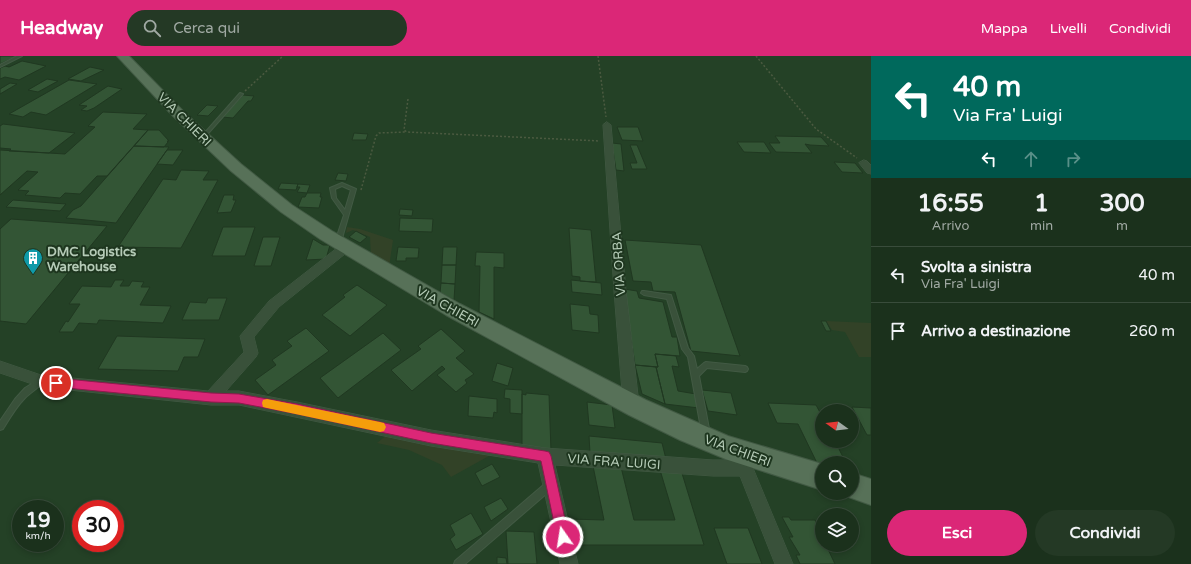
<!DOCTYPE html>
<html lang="it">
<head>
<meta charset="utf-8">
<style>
  body { margin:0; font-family:"Varela Round",sans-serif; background:#243925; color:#f1f3f6; height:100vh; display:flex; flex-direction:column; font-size:15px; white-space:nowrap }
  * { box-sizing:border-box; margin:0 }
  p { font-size:13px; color:#a0a9a3 }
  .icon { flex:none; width:22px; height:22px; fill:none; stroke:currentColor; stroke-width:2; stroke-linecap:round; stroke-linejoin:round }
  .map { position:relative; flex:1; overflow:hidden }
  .panel { display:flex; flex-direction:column; background:#1b311c; width:320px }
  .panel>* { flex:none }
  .hud { background:#00695c; color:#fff; overflow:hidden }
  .needle { width:26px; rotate:285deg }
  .tools { position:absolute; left:815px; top:348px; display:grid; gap:8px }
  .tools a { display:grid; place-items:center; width:44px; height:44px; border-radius:50%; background:#1b311c; box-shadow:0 2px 6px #0003,0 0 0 1px #394c3b; font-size:20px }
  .speed { position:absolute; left:12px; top:444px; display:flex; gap:8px; font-size:20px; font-weight:700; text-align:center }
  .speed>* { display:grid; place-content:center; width:52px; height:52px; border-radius:50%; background:#1b311c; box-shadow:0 2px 6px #0003,0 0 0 1px #394c3b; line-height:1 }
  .speed small { font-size:10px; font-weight:400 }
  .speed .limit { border:6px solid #d22; background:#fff; color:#111 }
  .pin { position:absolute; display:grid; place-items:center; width:34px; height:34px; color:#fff; margin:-17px; border:2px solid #fff; border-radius:50%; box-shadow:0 1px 4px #0007 }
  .me { position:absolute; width:44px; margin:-22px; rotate:347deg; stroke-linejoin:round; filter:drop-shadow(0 0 3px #0008) }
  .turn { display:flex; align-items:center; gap:14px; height:84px; padding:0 16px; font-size:18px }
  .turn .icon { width:52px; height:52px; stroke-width:2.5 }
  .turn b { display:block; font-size:28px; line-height:34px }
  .lanes { display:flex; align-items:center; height:38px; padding:0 16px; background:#0003; justify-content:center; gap:20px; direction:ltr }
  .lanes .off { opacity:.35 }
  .eta { display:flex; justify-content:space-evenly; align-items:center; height:68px; text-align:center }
  .eta b { font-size:24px; font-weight:800; line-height:28px }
  .cta { display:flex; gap:8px; margin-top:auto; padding:8px 16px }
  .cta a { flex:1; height:46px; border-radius:24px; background:#db2777; color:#fff; font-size:16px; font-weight:800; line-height:46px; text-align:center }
  .cta a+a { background:#243925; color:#f1f3f6 }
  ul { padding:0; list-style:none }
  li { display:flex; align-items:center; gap:12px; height:56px; padding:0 16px; border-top:1px solid #394c3b }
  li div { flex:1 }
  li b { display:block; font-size:15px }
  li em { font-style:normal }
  header { display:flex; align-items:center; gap:24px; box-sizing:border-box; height:56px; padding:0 20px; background:#db2777; color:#fff }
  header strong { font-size:19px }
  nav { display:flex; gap:22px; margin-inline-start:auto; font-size:14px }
  .search { width:280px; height:36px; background:#243925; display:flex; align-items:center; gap:10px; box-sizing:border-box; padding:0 14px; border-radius:22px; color:#a0a9a3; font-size:15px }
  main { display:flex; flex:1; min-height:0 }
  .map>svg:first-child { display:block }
  .green { fill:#324227 }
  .building { fill:#335535; stroke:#203821 }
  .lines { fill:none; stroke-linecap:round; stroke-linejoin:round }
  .lane-casing { stroke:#425a44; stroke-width:2 }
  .street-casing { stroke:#425a44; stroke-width:1 }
  .primary-casing { stroke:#425a44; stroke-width:2 }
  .path { stroke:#4b5a40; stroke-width:1.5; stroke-dasharray:2 2; stroke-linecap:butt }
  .lane { fill:#39513a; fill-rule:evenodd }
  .street { fill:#39513a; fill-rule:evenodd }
  .primary { fill:#577158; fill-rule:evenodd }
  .route { fill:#db2777; stroke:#8e194d }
  .slow { fill:#f59e0b }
  .labels { text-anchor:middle; stroke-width:4; stroke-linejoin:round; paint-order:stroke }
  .street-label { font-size:13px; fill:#b5cbb7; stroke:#1e361f }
  .poi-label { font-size:13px; font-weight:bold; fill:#b5cbb7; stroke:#1e361f; text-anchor:start }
</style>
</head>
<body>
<header>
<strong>Headway</strong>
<div class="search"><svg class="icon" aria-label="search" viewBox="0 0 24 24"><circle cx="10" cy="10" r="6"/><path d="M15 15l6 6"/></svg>Cerca qui</div>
<nav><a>Mappa</a><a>Livelli</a><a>Condividi</a></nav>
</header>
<main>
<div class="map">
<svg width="871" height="508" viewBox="0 0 871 508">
  <rect width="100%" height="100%" fill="#244126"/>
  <path class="green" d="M 347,171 L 360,173 L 393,184 L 389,211 L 371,200 L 370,181 L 353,174 L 346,177 Z
    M 826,265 L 871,267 L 871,301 L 859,301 L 845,276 L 832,274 Z
    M 388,378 L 496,396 L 451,421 L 442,409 L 409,394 L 377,387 Z"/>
  <path class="building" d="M 0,0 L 17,0 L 0,8 Z
    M 22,5 L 46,10 L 19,24 L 5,21 L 0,23 L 0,12 L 5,10 L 9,11 Z
    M 90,11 L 104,14 L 81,25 L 68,23 Z
    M 47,23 L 58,25 L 38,36 L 28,34 Z
    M 69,24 L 97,28 L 46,59 L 31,56 L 23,61 L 9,58 Z
    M 10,27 L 17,28 L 0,38 L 0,33 Z
    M 108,30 L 122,33 L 94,52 L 87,55 L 81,54 L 87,50 L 79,49 Z
    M 243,39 L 254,40 L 251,45 L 248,45 L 233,62 L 222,61 Z
    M 207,49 L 218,50 L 208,60 L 197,59 Z
    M 103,56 L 147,58 L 133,73 L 148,74 L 107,120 L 97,120 L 80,138 L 65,137 L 60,142 L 25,139 L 29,135 L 18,134 L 38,116 L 27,115 L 0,139 L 0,94 L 65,98 L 95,71 L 88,70 Z
    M 3,68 L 75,77 L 49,97 L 9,95 L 11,93 L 0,92 L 0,70 Z
    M 617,71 L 638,71 L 643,85 L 622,84 Z
    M 148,74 L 159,74 L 169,85 L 167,85 L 168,86 L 164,91 L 134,90 Z
    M 354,77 L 368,78 L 366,84 L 352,84 Z
    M 775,80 L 821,81 L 829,90 L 810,89 L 805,88 L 812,97 L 776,96 L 769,87 L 780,87 Z
    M 737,86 L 764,86 L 771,97 L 744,96 Z
    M 612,87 L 621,88 L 624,115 L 616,114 Z
    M 630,89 L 637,89 L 647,113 L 632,113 L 630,107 L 637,107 Z
    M 134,90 L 169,91 L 116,167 L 66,162 L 73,154 L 81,150 Z
    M 167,94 L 183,94 L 173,109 L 157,108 Z
    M 834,106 L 855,107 L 863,117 L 842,116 Z
    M 181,114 L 209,115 L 203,124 L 218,124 L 181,192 L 118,191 L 163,123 L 176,124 Z
    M 338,117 L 348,118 L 346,125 L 335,124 Z
    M 281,127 L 298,128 L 296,134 L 278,133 Z
    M 298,128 L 310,129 L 307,137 L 297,136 L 300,131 L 297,131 Z
    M 307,137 L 321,137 L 320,141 L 322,141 L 319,152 L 298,151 L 302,141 L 305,141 Z
    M 224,139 L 234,139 L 233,144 L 236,144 L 231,156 L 217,157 Z
    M 13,144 L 66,148 L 60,155 L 6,151 Z
    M 400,153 L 413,154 L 412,160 L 399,159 Z
    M 400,162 L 433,163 L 432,176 L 399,175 Z
    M 11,163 L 107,170 L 26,268 L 0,265 L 0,173 Z
    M 223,171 L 255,171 L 245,200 L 212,200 Z
    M 569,172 L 591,174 L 596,226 L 580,225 L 580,221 L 572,220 Z
    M 356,175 L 367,181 L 360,187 L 349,181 Z
    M 263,181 L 280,181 L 271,210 L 254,210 Z
    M 313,183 L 323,189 L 330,189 L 326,203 L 306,204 Z
    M 625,184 L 701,189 L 740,300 L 691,295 L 675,236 L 653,235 L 651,226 L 633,225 Z
    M 398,191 L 419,192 L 418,202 L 406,202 L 406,205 L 396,205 Z
    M 443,191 L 457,191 L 456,209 L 442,209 Z
    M 476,196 L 504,197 L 504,212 L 494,211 L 494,263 L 479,256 L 480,210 L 475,210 Z
    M 442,209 L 456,209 L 455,228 L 441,227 Z
    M 115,224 L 124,224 L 120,230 L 129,230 L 132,225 L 144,226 L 141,231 L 150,231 L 140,249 L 171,250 L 163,267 L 99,264 L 97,268 L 79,267 L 73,276 L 59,276 L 66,265 L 68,266 L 80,248 L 69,248 L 82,230 L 111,231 Z
    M 571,224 L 601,227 L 602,239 L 572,236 Z
    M 441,227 L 455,228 L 454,244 L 440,237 Z
    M 357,229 L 387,249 L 350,280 L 322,259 L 345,241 L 343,239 Z
    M 624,233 L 637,235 L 639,242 L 663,246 L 672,281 L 677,281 L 680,300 L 655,298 L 658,311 L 635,309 Z
    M 208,242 L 227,242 L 219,264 L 182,264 L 190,246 L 206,247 Z
    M 570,248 L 589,250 L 590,258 L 598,259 L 599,277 L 572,274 Z
    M 821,265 L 826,265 L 831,275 L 826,275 Z
    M 306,272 L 329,295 L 268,339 L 255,324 L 276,309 L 272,304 L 292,290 L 287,285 Z
    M 441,273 L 465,295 L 456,302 L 474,318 L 465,324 L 467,327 L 456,336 L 437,319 L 445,313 L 442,310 L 412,335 L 391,314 L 421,293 L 418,290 Z
    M 383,277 L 401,294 L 338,342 L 320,322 Z
    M 117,280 L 205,283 L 198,301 L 184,301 L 178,315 L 98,313 Z
    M 655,298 L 676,300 L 679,311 L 672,310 L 678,335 L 696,338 L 699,352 L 665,348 L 656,311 L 658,311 Z
    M 497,307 L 513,312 L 508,330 L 492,325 Z
    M 635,309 L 656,311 L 665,348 L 642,338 Z
    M 505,333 L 522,334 L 522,358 L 510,357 L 510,343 L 504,342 Z
    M 702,334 L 731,337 L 737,359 L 708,355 Z
    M 526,337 L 549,339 L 551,395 L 522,392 L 522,338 L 526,339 Z
    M 469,340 L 497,343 L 497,357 L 494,356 L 493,362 L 468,360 Z
    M 587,346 L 612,349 L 615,372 L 589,369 Z
    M 768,347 L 816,349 L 822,360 L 822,385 L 835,385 L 846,407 L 817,407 L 798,368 L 777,367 Z
    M 852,351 L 871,352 L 871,379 L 867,379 Z
    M 589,380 L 662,387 L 666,403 L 590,397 Z
    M 492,408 L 500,421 L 482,430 L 475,417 Z
    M 593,410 L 621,411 L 634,464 L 675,464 L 660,414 L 681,414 L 704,489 L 577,489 L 576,479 L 572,479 L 569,463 L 604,464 Z
    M 501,442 L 508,453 L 491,465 L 484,451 Z
    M 471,457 L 483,478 L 456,494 L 450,483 L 455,479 L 450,469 Z
    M 782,461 L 789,461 L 791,464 L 815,464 L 822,480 L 822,489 L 826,489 L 835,508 L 800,508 L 796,499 L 800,499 L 789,481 L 793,481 Z
    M 714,472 L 748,472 L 762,508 L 727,508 Z
    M 506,475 L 534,476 L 537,508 L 508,508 Z
    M 497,501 L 506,502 L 507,508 L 497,508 Z"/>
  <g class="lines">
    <defs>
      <path id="lane" d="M 17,0 L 22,0 L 0,11 L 0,9 Z
        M 240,37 L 243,38 L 204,82 L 202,82 L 202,80 Z
        M 342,127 L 356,133 L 341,186 L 338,188 L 335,186 L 344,159 L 332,142 L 330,132 ZM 342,130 L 351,134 L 345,154 L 336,142 L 335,133 Z
        M 642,235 L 644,235 L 671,239 L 688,292 L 694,300 L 697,313 L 704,307 L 706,306 L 745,310 L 747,311 L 748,313 L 747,315 L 745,316 L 707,312 L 699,320 L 710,378 L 709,380 L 706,381 L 703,380 L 702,378 L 688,301 L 682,293 L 667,243 L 644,239 L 641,237 Z
        M 41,322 L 43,323 L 44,325 C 40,331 31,336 25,342 C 16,351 9,363 3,373 L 0,374 L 0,365 L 15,343 L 25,332 Z
        M 550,425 L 553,426 L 554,429 L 553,432 L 465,508 L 454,508 L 455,505 L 547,426 Z"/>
      <path id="street" d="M 607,66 L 611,69 L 626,235 L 639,348 L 636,353 L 631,355 L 626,353 L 623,348 L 614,235 L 603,69 Z
        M 864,104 L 867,105 L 871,109 L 871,118 L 867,117 L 859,107 Z
        M 346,187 L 350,188 L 352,191 L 350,194 L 279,251 L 254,281 L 258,297 L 256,301 L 226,335 L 239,335 L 297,346 L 431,374 L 545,392 L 713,404 L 739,404 L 742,394 L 748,392 L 754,394 L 756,400 L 753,412 L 793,508 L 775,508 L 740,420 L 713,420 L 555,409 L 578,508 L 560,508 L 538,407 L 431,390 L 239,349 L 211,349 L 41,331 L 0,317 L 0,305 L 41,319 L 208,335 L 244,296 L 240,280 L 269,245 L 342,188 Z"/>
      <path id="primary" d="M 117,0 L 129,0 L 183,55 L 241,108 L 292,149 L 332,175 L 460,248 L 646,344 L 728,380 L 822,408 L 822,434 L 728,404 L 680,384 L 629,359 L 446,259 L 320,183 L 281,156 L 231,115 L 173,60 Z
        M 852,417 L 871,423 L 871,449 L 843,439 L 842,437 L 852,437 Z"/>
    </defs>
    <use href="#lane" class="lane-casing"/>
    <use href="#street" class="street-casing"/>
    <use href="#primary" class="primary-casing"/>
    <path class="path" d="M 598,0 L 606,61
      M 756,0 L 816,73 L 857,102
      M 245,35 L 283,0
      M 408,43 L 404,74 L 407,76 L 600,85
      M 361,134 L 376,80 L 379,77 L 406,76"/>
    <use href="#lane" class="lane"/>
    <use href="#street" class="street"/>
    <use href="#primary" class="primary"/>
  </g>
  <path class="route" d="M 56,322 L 211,337 L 239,338 L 297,348 L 431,377 L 545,395 L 549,396 L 551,400 L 569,481 L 567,486 L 563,488 L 559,486 L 557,481 L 541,405 L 431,387 L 297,358 L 239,347 L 211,346 L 56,331 L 53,330 L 51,327 L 53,324 Z"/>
  <path class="slow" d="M 267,343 L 380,366 L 384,367 L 386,371 L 384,375 L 380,376 L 267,352 L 263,351 L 262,347 L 263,344 Z"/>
  <defs>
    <symbol id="building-pin" viewBox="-11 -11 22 30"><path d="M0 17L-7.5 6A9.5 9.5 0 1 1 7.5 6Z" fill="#0f9aa8" stroke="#1e361f"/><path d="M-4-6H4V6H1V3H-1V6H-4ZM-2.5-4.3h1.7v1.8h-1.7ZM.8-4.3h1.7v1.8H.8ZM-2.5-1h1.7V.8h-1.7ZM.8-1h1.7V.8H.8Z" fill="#fff"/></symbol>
  </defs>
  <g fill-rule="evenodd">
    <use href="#building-pin" x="22" y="191" width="22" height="30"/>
  </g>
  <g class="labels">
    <g class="street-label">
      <text transform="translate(185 63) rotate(45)" y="5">VIA CHIERI</text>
      <text transform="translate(618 208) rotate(-94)" y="5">VIA ORBA</text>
      <text transform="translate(448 250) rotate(29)" y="5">VIA CHIERI</text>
      <text transform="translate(738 394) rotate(20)" y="5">VIA CHIERI</text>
      <text transform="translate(614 405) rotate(4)" y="5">VIA FRA' LUIGI</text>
    </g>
    <g class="poi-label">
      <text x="47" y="200">DMC Logistics<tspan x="47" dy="15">Warehouse</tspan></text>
    </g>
  </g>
</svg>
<div class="tools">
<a><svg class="needle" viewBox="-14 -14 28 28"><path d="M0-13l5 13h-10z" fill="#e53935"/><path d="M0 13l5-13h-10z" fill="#a0a9a3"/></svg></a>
<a><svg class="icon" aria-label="search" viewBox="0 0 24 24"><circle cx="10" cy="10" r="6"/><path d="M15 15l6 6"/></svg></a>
<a><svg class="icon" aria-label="layers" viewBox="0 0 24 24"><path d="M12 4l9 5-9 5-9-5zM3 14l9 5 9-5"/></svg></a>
</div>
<div class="speed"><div>19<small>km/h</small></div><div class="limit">30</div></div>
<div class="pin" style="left:56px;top:327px;background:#d93025"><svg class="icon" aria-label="arrive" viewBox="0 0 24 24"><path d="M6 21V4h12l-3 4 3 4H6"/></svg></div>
<svg class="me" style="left:563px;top:481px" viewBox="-20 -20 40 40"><circle r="17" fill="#db2777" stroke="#fff" stroke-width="3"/><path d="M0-11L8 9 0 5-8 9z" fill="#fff"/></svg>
</div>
<section class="panel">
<div class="hud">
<div class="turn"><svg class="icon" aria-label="left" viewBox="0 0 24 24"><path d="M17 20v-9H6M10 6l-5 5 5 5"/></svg><div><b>40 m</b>Via Fra' Luigi</div></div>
<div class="lanes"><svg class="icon" aria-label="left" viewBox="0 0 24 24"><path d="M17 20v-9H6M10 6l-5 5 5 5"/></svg><svg class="icon off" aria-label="ahead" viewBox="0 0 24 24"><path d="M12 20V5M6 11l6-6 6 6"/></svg><svg class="icon off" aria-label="right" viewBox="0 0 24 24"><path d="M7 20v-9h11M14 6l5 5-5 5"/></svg></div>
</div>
<div class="eta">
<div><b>16:55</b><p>Arrivo</p></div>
<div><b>1</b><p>min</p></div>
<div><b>300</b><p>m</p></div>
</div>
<ul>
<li><svg class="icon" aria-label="left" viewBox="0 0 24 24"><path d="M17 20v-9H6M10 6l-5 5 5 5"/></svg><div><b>Svolta a sinistra</b><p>Via Fra' Luigi</p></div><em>40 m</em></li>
<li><svg class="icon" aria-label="arrive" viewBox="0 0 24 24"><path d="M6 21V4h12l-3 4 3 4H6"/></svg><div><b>Arrivo a destinazione</b></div><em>260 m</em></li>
</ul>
<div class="cta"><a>Esci</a><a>Condividi</a></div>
</section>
</main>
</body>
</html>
